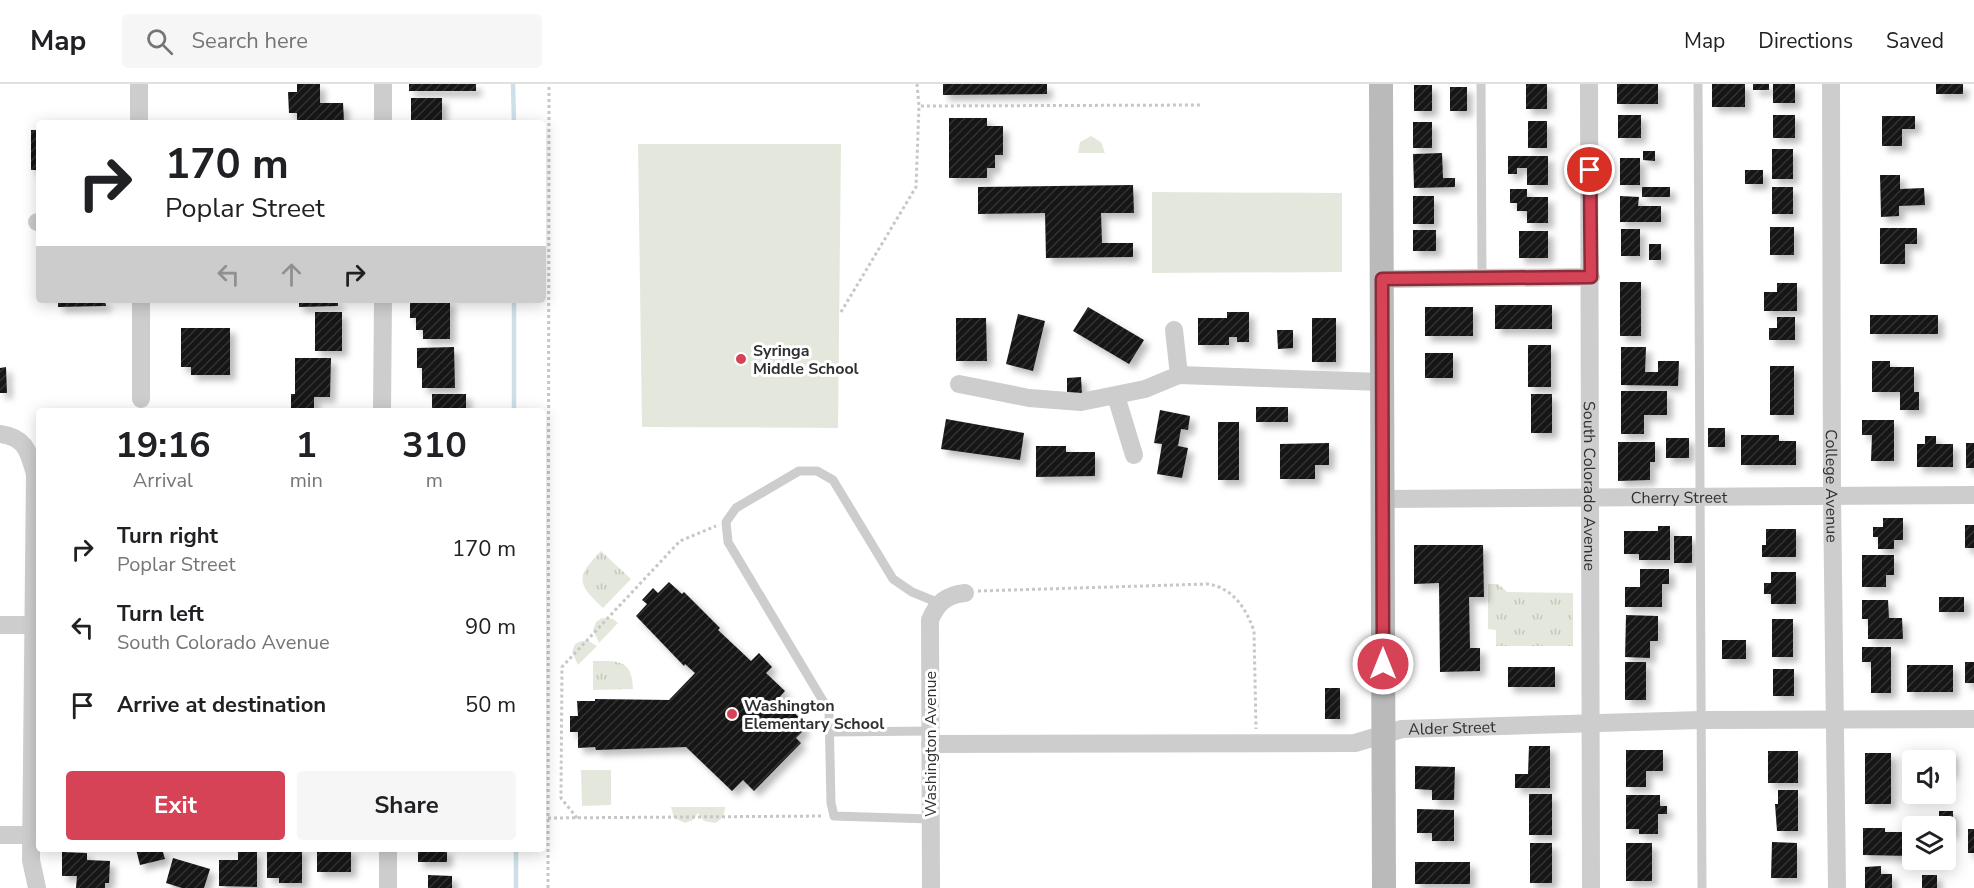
<!DOCTYPE html>
<html lang="en">
<head>
<meta charset="utf-8">
<style>
  body { margin:0; font-family:"Nunito Sans",sans-serif; background:#f6f6f6; color:#202124; height:100vh; display:flex; flex-direction:column; font-size:22px; white-space:nowrap }
  * { box-sizing:border-box; margin:0 }
  p { font-size:20px; color:#757577 }
  .icon { flex:none; width:33px; height:33px; fill:none; stroke:currentColor; stroke-width:2; stroke-linecap:round; stroke-linejoin:round }
  .map { position:relative; flex:1; overflow:hidden }
  .side { position:absolute; left:36px; top:324px; width:510px; height:444px; display:flex; flex-direction:column; background:#fff; border-radius:6px; box-shadow:0 3px 15px #0003 }
  .side>* { flex:none }
  .hud { position:absolute; left:36px; top:36px; width:510px; height:183px; border-radius:6px; box-shadow:0 3px 15px #0003; background:#fff; color:#202124; overflow:hidden }
  .controls { position:absolute; left:1902px; top:666px; display:grid; gap:12px }
  .controls a { display:grid; place-items:center; width:54px; height:54px; border-radius:6px; background:#fff; box-shadow:0 3px 15px #0003; font-size:30px }
  .pin { position:absolute; display:grid; place-items:center; width:51px; height:51px; color:#fff; margin:-26px; border:3px solid #fff; border-radius:50%; box-shadow:0 2px 6px #0007 }
  .me { position:absolute; width:66px; margin:-33px; rotate:0deg; stroke-linejoin:round; filter:drop-shadow(0 0 4px #0008) }
  .turn { display:flex; align-items:center; gap:21px; height:126px; padding:0 30px; font-size:27px }
  .turn .icon { width:78px; height:78px; stroke-width:2.5 }
  .turn b { display:block; font-size:42px; line-height:51px }
  .lanes { display:flex; align-items:center; height:57px; padding:0 30px; background:#0003; justify-content:center; gap:30px; direction:ltr }
  .lanes .off { opacity:.35 }
  .eta { display:flex; justify-content:space-evenly; align-items:center; height:102px; text-align:center }
  .eta b { font-size:36px; font-weight:700; line-height:42px }
  .cta { display:flex; gap:12px; margin-top:auto; padding:12px 30px }
  .cta a { flex:1; height:69px; border-radius:6px; background:#d64357; color:#fff; font-size:24px; font-weight:700; line-height:69px; text-align:center }
  .cta a+a { background:#f6f6f6; color:#202124 }
  ul { padding:0; list-style:none }
  li { display:flex; align-items:center; gap:18px; height:78px; padding:0 30px }
  li div { flex:1 }
  li b { display:block; font-size:22px }
  li em { font-style:normal }
  header { display:flex; align-items:center; gap:36px; box-sizing:border-box; height:84px; padding:0 30px; background:#fff; border-bottom:2px solid #e0e0e0 }
  header strong { font-size:28px }
  nav { display:flex; gap:33px; margin-inline-start:auto; font-size:21px }
  .search { width:420px; height:54px; background:#f6f6f6; display:flex; align-items:center; gap:15px; box-sizing:border-box; padding:0 21px; border-radius:6px; color:#757577; font-size:22px }
  .map>svg:first-child { display:block }
  .grass { fill:url(#grass-tufts) }
  .garden { fill:#e4e8dc }
  .lines { fill:none; stroke-linecap:round; stroke-linejoin:round }
  .stream { stroke:#cde0e9; stroke-width:4.5 }
  .building { fill:url(#building-hatch); filter:url(#shadow) }
  .path { stroke:#c7c7c7; stroke-width:3; stroke-dasharray:3 3; stroke-linecap:butt }
  .lane { stroke:#cdcdcd; stroke-width:9 }
  .street { stroke:#cdcdcd; stroke-width:18 }
  .secondary { stroke:#bababa; stroke-width:24 }
  .route-casing { stroke:#8b2c39; stroke-width:15 }
  .route { stroke:#d64357; stroke-width:10 }
  .poi-dot { fill:#d64357; stroke:#fff; stroke-width:2 }
  .labels { text-anchor:middle; stroke-width:6; stroke-linejoin:round; paint-order:stroke }
  .poi-label { font-size:16px; font-weight:bold; fill:#303030; stroke:#fff; text-anchor:start }
  .street-label { font-size:16px; fill:#303030; stroke:#fff }
</style>
</head>
<body>
<header>
<strong>Map</strong>
<div class="search"><svg class="icon" aria-label="search" viewBox="0 0 24 24"><circle cx="10" cy="10" r="6"/><path d="M15 15l6 6"/></svg>Search here</div>
<nav><a>Map</a><a>Directions</a><a>Saved</a></nav>
</header>
<div class="map">
<svg width="1974" height="804" viewBox="0 0 1974 804">
  <defs>
    <pattern id="grass-tufts" width="24" height="20" patternUnits="userSpaceOnUse" patternTransform="scale(1.5)"><rect width="24" height="20" fill="#e4e8dc"/><path d="M3 7l-1-3M5 7V3M7 7l1-3M15 17l-1-3M17 17v-4M19 17l1-3" fill="none" stroke="#c4c7bd"/></pattern>
    <pattern id="building-hatch" width="6" height="6" patternUnits="userSpaceOnUse" patternTransform="scale(1.5)"><rect width="6" height="6" fill="#171717"/><path d="M-1 1l2-2M0 6l6-6M5 7l2-2" fill="none" stroke="#303030"/></pattern>
    <filter id="shadow"><feDropShadow dx="5.5" dy="5.5" stdDeviation="3" flood-color="#0004"/></filter>
  </defs>
  <rect width="100%" height="100%" fill="#fff"/>
  <path class="grass" d="M 601,467 L 631,495 L 603,524 C 576,499 576,493 601,467 Z
    M 1488,500 L 1498,500 L 1507,508 L 1573,509 L 1573,562 L 1496,562 L 1496,546 L 1488,545 Z
    M 593,577 C 619,577 632,575 633,605 L 593,606 Z"/>
  <path class="garden" d="M 1091,52 L 1101,58 L 1105,69 L 1078,69 L 1080,58 Z
    M 638,60 L 841,60 L 838,344 L 642,343 Z
    M 1152,108 L 1342,109 L 1342,188 L 1152,189 Z
    M 602,534 L 613,535 L 618,539 L 599,559 L 593,546 L 596,538 Z
    M 581,557 L 589,557 L 597,562 L 578,581 L 572,568 L 575,560 Z
    M 581,686 L 611,686 L 611,721 L 582,722 Z
    M 671,723 L 725,723 C 725,730 722,736 715,739 L 704,737 L 698,729 L 693,736 L 685,739 L 674,734 Z"/>
  <g class="lines">
    <path class="stream" d="M 513,0 L 514,39
      M 514,216 L 514,327
      M 516,765 L 516,804"/>
  </g>
  <path class="building" d="M 297,0 L 320,0 L 320,19 L 343,19 L 344,37 L 297,38 L 297,29 L 289,29 L 288,8 L 297,8 Z
    M 409,0 L 476,0 L 476,7 L 409,7 Z
    M 943,0 L 1047,0 L 1047,10 L 943,11 Z
    M 1526,0 L 1547,0 L 1547,25 L 1526,25 Z
    M 1617,0 L 1658,0 L 1658,20 L 1617,20 Z
    M 1712,0 L 1745,0 L 1745,23 L 1712,23 Z
    M 1753,0 L 1769,0 L 1769,6 L 1753,6 Z
    M 1773,0 L 1795,0 L 1795,19 L 1773,19 Z
    M 1936,0 L 1963,0 L 1963,10 L 1936,10 Z
    M 1414,1 L 1432,1 L 1432,27 L 1414,27 Z
    M 1450,3 L 1467,3 L 1467,27 L 1450,27 Z
    M 411,14 L 442,14 L 442,39 L 411,39 Z
    M 1618,31 L 1641,31 L 1641,54 L 1618,54 Z
    M 1773,31 L 1795,31 L 1795,54 L 1773,54 Z
    M 1882,32 L 1915,32 L 1915,45 L 1902,45 L 1902,62 L 1882,62 Z
    M 949,34 L 987,34 L 987,42 L 1003,42 L 1003,71 L 995,71 L 995,84 L 987,84 L 987,94 L 949,94 Z
    M 1528,37 L 1547,37 L 1547,64 L 1528,64 Z
    M 1413,38 L 1432,38 L 1432,64 L 1413,64 Z
    M 31,46 L 39,46 L 39,86 L 31,86 Z
    M 1772,65 L 1793,65 L 1793,95 L 1772,95 Z
    M 1643,67 L 1655,67 L 1655,77 L 1643,76 Z
    M 1442,69 L 1443,94 L 1455,94 L 1455,103 L 1414,104 L 1413,70 Z
    M 1508,72 L 1548,72 L 1548,101 L 1527,101 L 1527,84 L 1517,84 L 1517,90 L 1508,90 Z
    M 1620,74 L 1640,74 L 1640,101 L 1620,101 Z
    M 1745,86 L 1763,86 L 1763,100 L 1745,100 Z
    M 1880,91 L 1900,91 L 1900,105 L 1924,104 L 1925,121 L 1899,122 L 1899,132 L 1881,133 Z
    M 1133,101 L 1134,129 L 1101,129 L 1102,159 L 1133,159 L 1133,173 L 1046,174 L 1045,129 L 978,130 L 978,103 Z
    M 1642,103 L 1670,103 L 1670,113 L 1642,113 Z
    M 1772,103 L 1793,103 L 1793,130 L 1772,130 Z
    M 1510,105 L 1527,105 L 1527,113 L 1548,113 L 1548,139 L 1527,139 L 1527,127 L 1517,127 L 1517,119 L 1510,119 Z
    M 1413,112 L 1434,112 L 1434,140 L 1413,140 Z
    M 1620,112 L 1639,113 L 1638,122 L 1661,122 L 1661,138 L 1620,138 Z
    M 1770,143 L 1794,143 L 1794,171 L 1770,171 Z
    M 1880,144 L 1917,144 L 1917,160 L 1905,160 L 1905,180 L 1880,180 Z
    M 1621,145 L 1640,145 L 1640,172 L 1621,172 Z
    M 1413,146 L 1436,146 L 1436,167 L 1413,167 Z
    M 1519,147 L 1548,147 L 1548,174 L 1519,174 Z
    M 1649,160 L 1661,160 L 1661,176 L 1649,176 Z
    M 1620,198 L 1641,198 L 1641,252 L 1620,252 Z
    M 1777,199 L 1797,199 L 1797,227 L 1764,227 L 1764,208 L 1777,208 Z
    M 58,216 L 105,216 L 106,222 L 58,223 Z
    M 299,216 L 338,216 L 338,222 L 299,223 Z
    M 410,216 L 450,216 L 450,255 L 423,255 L 423,246 L 416,246 L 416,234 L 410,234 Z
    M 1495,221 L 1552,221 L 1552,245 L 1495,245 Z
    M 1088,223 L 1144,256 L 1129,280 L 1073,247 Z
    M 1425,223 L 1473,223 L 1473,252 L 1425,252 Z
    M 315,228 L 342,228 L 342,267 L 315,267 Z
    M 1227,228 L 1249,228 L 1249,258 L 1237,258 L 1237,253 L 1229,253 L 1229,261 L 1198,261 L 1198,234 L 1227,234 Z
    M 1018,230 L 1045,237 L 1033,287 L 1006,280 Z
    M 1870,231 L 1938,231 L 1938,250 L 1870,250 Z
    M 1777,233 L 1795,233 L 1795,256 L 1769,256 L 1769,244 L 1777,244 Z
    M 956,234 L 986,234 L 987,277 L 956,277 Z
    M 1312,234 L 1336,234 L 1336,278 L 1312,278 Z
    M 181,244 L 230,244 L 230,291 L 191,291 L 191,283 L 181,283 Z
    M 1277,246 L 1293,246 L 1293,264 L 1278,265 Z
    M 1528,261 L 1551,261 L 1551,303 L 1528,303 Z
    M 454,263 L 455,304 L 422,304 L 422,284 L 417,284 L 417,264 Z
    M 1621,263 L 1646,263 L 1645,288 L 1658,288 L 1658,277 L 1679,277 L 1678,302 L 1621,301 Z
    M 1425,269 L 1453,269 L 1453,294 L 1425,294 Z
    M 295,274 L 331,274 L 330,313 L 314,313 L 314,327 L 291,327 L 291,310 L 295,310 Z
    M 1872,277 L 1890,277 L 1890,283 L 1914,283 L 1914,308 L 1919,308 L 1919,326 L 1900,326 L 1900,308 L 1872,308 Z
    M 1770,282 L 1794,282 L 1794,331 L 1770,331 Z
    M 6,283 L 7,309 L 0,309 L 0,284 Z
    M 1081,293 L 1082,311 L 1067,311 L 1067,294 Z
    M 1621,307 L 1667,307 L 1667,331 L 1644,331 L 1644,350 L 1621,350 Z
    M 432,310 L 466,310 L 466,327 L 432,327 Z
    M 1531,310 L 1552,310 L 1552,349 L 1531,349 Z
    M 1256,323 L 1288,323 L 1288,338 L 1256,338 Z
    M 1160,326 L 1190,332 L 1188,346 L 1181,345 L 1178,362 L 1188,364 L 1182,394 L 1157,390 L 1162,360 L 1154,359 Z
    M 946,335 L 1024,349 L 1020,376 L 941,365 Z
    M 1862,336 L 1894,336 L 1894,377 L 1871,377 L 1872,351 L 1862,351 Z
    M 1218,338 L 1239,338 L 1239,396 L 1218,396 Z
    M 1708,344 L 1725,344 L 1725,363 L 1708,363 Z
    M 1741,351 L 1779,351 L 1779,357 L 1796,357 L 1796,381 L 1741,381 Z
    M 1925,352 L 1936,352 L 1936,360 L 1953,360 L 1953,383 L 1917,383 L 1917,360 L 1925,360 Z
    M 1666,354 L 1689,354 L 1689,374 L 1666,374 Z
    M 1618,358 L 1655,358 L 1655,378 L 1650,378 L 1650,396 L 1618,397 Z
    M 1329,359 L 1329,381 L 1315,381 L 1315,395 L 1280,395 L 1280,360 Z
    M 1966,359 L 1974,359 L 1974,384 L 1966,384 Z
    M 1036,362 L 1066,362 L 1066,368 L 1095,368 L 1095,392 L 1036,393 Z
    M 1883,434 L 1903,434 L 1903,456 L 1894,456 L 1894,465 L 1878,465 L 1878,453 L 1873,453 L 1873,443 L 1883,443 Z
    M 1965,441 L 1974,441 L 1974,464 L 1965,464 Z
    M 1658,442 L 1670,442 L 1670,476 L 1639,476 L 1639,470 L 1624,470 L 1624,447 L 1658,447 Z
    M 1766,445 L 1796,445 L 1796,473 L 1762,473 L 1762,461 L 1766,461 Z
    M 1674,452 L 1692,452 L 1692,479 L 1674,479 Z
    M 1414,461 L 1483,461 L 1484,513 L 1469,513 L 1470,564 L 1480,564 L 1480,587 L 1440,588 L 1439,499 L 1414,500 Z
    M 1862,471 L 1894,471 L 1894,491 L 1886,491 L 1886,503 L 1862,503 Z
    M 1640,485 L 1669,485 L 1669,500 L 1662,500 L 1662,523 L 1625,523 L 1625,503 L 1640,503 Z
    M 1771,488 L 1796,488 L 1796,520 L 1771,520 L 1771,510 L 1764,510 L 1764,499 L 1771,499 Z
    M 669,498 L 682,510 L 684,508 L 720,544 L 718,546 L 751,577 L 759,569 L 772,583 L 766,589 L 785,607 L 776,617 L 780,620 L 783,618 L 803,637 L 800,640 L 805,645 L 796,654 L 801,659 L 754,707 L 743,696 L 732,707 L 686,663 L 596,666 L 595,663 L 578,664 L 578,648 L 570,648 L 570,632 L 578,632 L 577,617 L 595,617 L 595,615 L 669,616 L 695,589 L 685,580 L 684,582 L 636,532 L 647,520 L 642,516 L 653,504 L 658,509 Z
    M 1939,513 L 1964,513 L 1964,528 L 1939,528 Z
    M 1862,516 L 1888,516 L 1889,534 L 1902,534 L 1903,555 L 1868,555 L 1868,535 L 1862,535 Z
    M 1626,531 L 1658,532 L 1658,557 L 1650,557 L 1650,574 L 1625,573 Z
    M 1772,535 L 1793,535 L 1793,573 L 1772,573 Z
    M 1722,556 L 1746,556 L 1746,575 L 1722,575 Z
    M 1862,563 L 1891,563 L 1891,609 L 1871,609 L 1871,578 L 1862,578 Z
    M 1625,578 L 1646,578 L 1646,616 L 1625,616 Z
    M 1965,578 L 1974,578 L 1974,599 L 1965,599 Z
    M 1907,581 L 1953,581 L 1953,608 L 1907,608 Z
    M 1508,583 L 1555,583 L 1555,603 L 1508,603 Z
    M 1773,585 L 1794,585 L 1794,612 L 1773,612 Z
    M 1325,604 L 1340,604 L 1340,635 L 1325,635 Z
    M 1529,662 L 1550,662 L 1550,704 L 1515,704 L 1515,690 L 1528,690 Z
    M 1626,666 L 1663,666 L 1663,687 L 1646,687 L 1646,703 L 1626,703 Z
    M 1768,667 L 1798,667 L 1798,699 L 1768,699 Z
    M 1913,667 L 1952,667 L 1952,689 L 1946,689 L 1946,676 L 1913,676 Z
    M 1865,669 L 1891,669 L 1891,720 L 1865,720 Z
    M 1415,682 L 1455,683 L 1454,716 L 1432,716 L 1432,706 L 1415,705 Z
    M 1778,706 L 1798,706 L 1798,747 L 1777,747 L 1775,720 L 1778,720 Z
    M 1529,710 L 1552,710 L 1552,751 L 1529,751 Z
    M 1626,711 L 1660,711 L 1660,722 L 1667,722 L 1667,730 L 1658,730 L 1658,750 L 1639,750 L 1639,745 L 1626,745 Z
    M 1417,725 L 1454,726 L 1454,757 L 1432,757 L 1432,749 L 1417,749 Z
    M 1939,727 L 1953,727 L 1953,749 L 1946,749 L 1946,742 L 1939,742 Z
    M 1863,744 L 1885,744 L 1885,748 L 1912,748 L 1912,772 L 1863,771 Z
    M 1968,745 L 1974,745 L 1974,769 L 1968,769 Z
    M 1772,758 L 1797,759 L 1797,794 L 1771,794 Z
    M 1530,759 L 1552,759 L 1552,799 L 1530,799 Z
    M 1626,759 L 1652,759 L 1652,797 L 1626,797 Z
    M 136,765 L 162,765 L 165,775 L 140,781 Z
    M 286,765 L 302,765 L 302,799 L 279,799 L 279,794 L 267,794 L 267,768 L 286,768 Z
    M 317,765 L 351,765 L 351,788 L 317,788 Z
    M 418,765 L 447,765 L 447,778 L 418,778 Z
    M 62,768 L 87,769 L 87,776 L 110,777 L 109,799 L 105,799 L 105,804 L 76,804 L 77,792 L 62,792 Z
    M 238,768 L 257,768 L 257,803 L 219,802 L 219,776 L 238,776 Z
    M 173,774 L 210,785 L 204,804 L 182,804 L 166,799 Z
    M 1415,778 L 1470,778 L 1470,800 L 1415,800 Z
    M 1881,782 L 1881,790 L 1892,790 L 1892,804 L 1865,804 L 1865,783 Z
    M 428,791 L 452,792 L 452,804 L 428,804 Z
    M 1922,791 L 1937,791 L 1937,804 L 1922,804 Z"/>
  <g class="lines">
    <path class="path" d="M 917,0 L 919,22 L 1203,21
      M 841,228 L 916,103 L 919,22
      M 978,507 L 1208,500 C 1233,504 1246,524 1254,547 L 1256,645
      M 548,734 L 824,732
      M 577,734 L 561,714 L 562,583 L 680,457 L 716,442
      M 548,804 L 549,0"/>
    <path class="lane" d="M 1481,0 L 1482,194
      M 1698,0 L 1702,804
      M 830,648 L 930,647
      M 930,735 L 834,732 L 831,719 L 829,627 L 728,458 L 726,438 L 736,424 L 799,387 L 817,387 L 833,396 L 893,495 L 912,508 L 939,519"/>
    <g class="street">
      <path d="M 139,0 L 139,39"/>
      <path id="s1" d="M 1589,0 L 1591,804"/>
      <path id="s2" d="M 1831,0 L 1832,411 L 1837,804"/>
      <path d="M 383,39 L 383,0"/>
      <path d="M 37,138 L 39,138"/>
      <path d="M 1382,195 L 1591,193"/>
      <path d="M 141,216 L 141,315"/>
      <path d="M 1174,246 L 1179,291"/>
      <path d="M 959,300 L 1029,314 L 1081,318 L 1145,305 L 1179,291 L 1382,298"/>
      <path d="M 1116,312 L 1134,371"/>
      <path d="M 382,327 L 383,216"/>
      <path d="M 0,350 C 26,354 28,366 35,390 L 31,776 L 37,804"/>
      <path id="s3" d="M 1382,415 L 1974,411"/>
      <path d="M 0,541 L 39,541"/>
      <path id="s4" d="M 930,660 L 1355,659 L 1402,645 L 1701,636 L 1974,635"/>
      <path d="M 0,751 L 32,751"/>
      <path d="M 388,765 L 388,804"/>
      <path d="M 931,804 L 930,536 C 937,519 946,511 965,509"/>
    </g>
    <path class="secondary" d="M 1381,0 L 1384,804"/>
  </g>
  <g class="lines">
    <defs>
      <path id="route" d="M 1383,580 L 1382,195 L 1591,193 L 1590,86"/>
    </defs>
    <use href="#route" class="route-casing"/>
    <use href="#route" class="route"/>
  </g>
  <g class="poi-dot">
    <circle cx="741" cy="275" r="6"/>
    <circle cx="732" cy="630" r="6"/>
  </g>
  <g class="labels">
    <g class="poi-label">
      <text x="753" y="272">Syringa<tspan x="753" dy="18">Middle School</tspan></text>
      <text x="744" y="627">Washington<tspan x="744" dy="18">Elementary School</tspan></text>
    </g>
    <g class="street-label">
      <text dy="6" stroke="none"><textPath href="#s1" startOffset="402">South Colorado Avenue</textPath></text>
      <text dy="6" stroke="none"><textPath href="#s2" startOffset="402">College Avenue</textPath></text>
      <text dy="6" stroke="none"><textPath href="#s3" startOffset="297">Cherry Street</textPath></text>
      <text dy="6" stroke="none"><textPath href="#s4" startOffset="524">Alder Street</textPath></text>
      <text transform="translate(930 660) rotate(-90)" y="6">Washington Avenue</text>
    </g>
  </g>
</svg>
<div class="controls">
<a><svg class="icon" aria-label="sound" viewBox="0 0 24 24"><path d="M4 9h4l5-4v14l-5-4H4zM17 9q2 3 0 6"/></svg></a>
<a><svg class="icon" aria-label="layers" viewBox="0 0 24 24"><path d="M12 4l9 5-9 5-9-5zM3 14l9 5 9-5"/></svg></a>
</div>
<div class="pin" style="left:1590px;top:86px;background:#d93025"><svg class="icon" aria-label="arrive" viewBox="0 0 24 24"><path d="M6 21V4h12l-3 4 3 4H6"/></svg></div>
<svg class="me" style="left:1383px;top:580px" viewBox="-20 -20 40 40"><circle r="17" fill="#d64357" stroke="#fff" stroke-width="3"/><path d="M0-11L8 9 0 5-8 9z" fill="#fff"/></svg>
<div class="hud">
<div class="turn"><svg class="icon" aria-label="right" viewBox="0 0 24 24"><path d="M7 20v-9h11M14 6l5 5-5 5"/></svg><div><b>170 m</b>Poplar Street</div></div>
<div class="lanes"><svg class="icon off" aria-label="left" viewBox="0 0 24 24"><path d="M17 20v-9H6M10 6l-5 5 5 5"/></svg><svg class="icon off" aria-label="ahead" viewBox="0 0 24 24"><path d="M12 20V5M6 11l6-6 6 6"/></svg><svg class="icon" aria-label="right" viewBox="0 0 24 24"><path d="M7 20v-9h11M14 6l5 5-5 5"/></svg></div>
</div>
<section class="side">
<div class="eta">
<div><b>19:16</b><p>Arrival</p></div>
<div><b>1</b><p>min</p></div>
<div><b>310</b><p>m</p></div>
</div>
<ul>
<li><svg class="icon" aria-label="right" viewBox="0 0 24 24"><path d="M7 20v-9h11M14 6l5 5-5 5"/></svg><div><b>Turn right</b><p>Poplar Street</p></div><em>170 m</em></li>
<li><svg class="icon" aria-label="left" viewBox="0 0 24 24"><path d="M17 20v-9H6M10 6l-5 5 5 5"/></svg><div><b>Turn left</b><p>South Colorado Avenue</p></div><em>90 m</em></li>
<li><svg class="icon" aria-label="arrive" viewBox="0 0 24 24"><path d="M6 21V4h12l-3 4 3 4H6"/></svg><div><b>Arrive at destination</b></div><em>50 m</em></li>
</ul>
<div class="cta"><a>Exit</a><a>Share</a></div>
</section>
</div>
</body>
</html>
